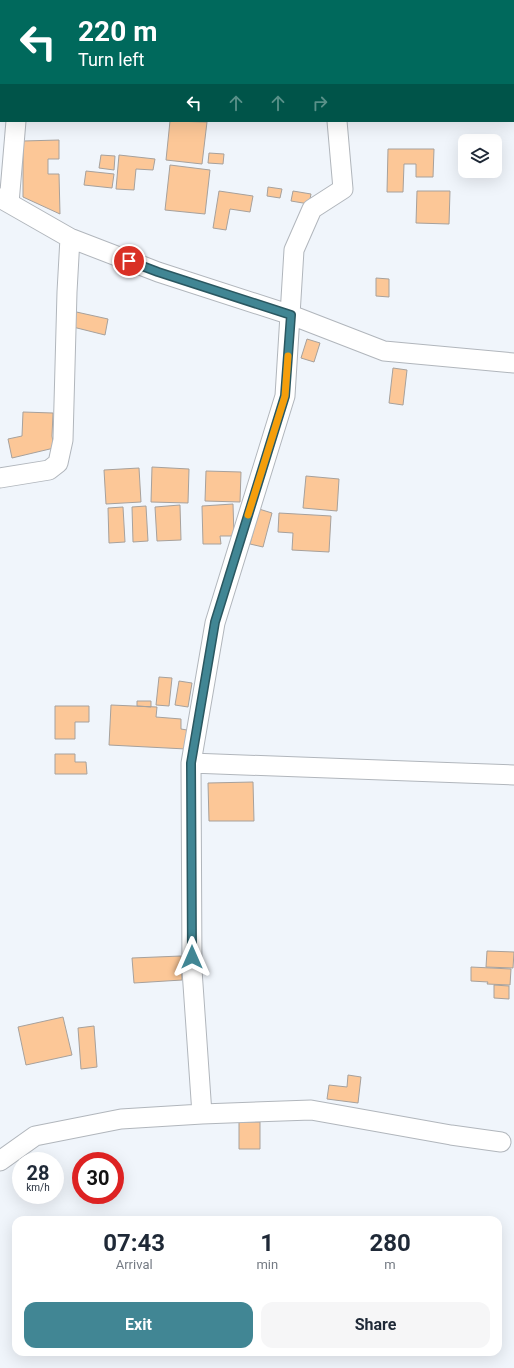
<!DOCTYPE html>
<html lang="en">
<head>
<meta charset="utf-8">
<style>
  body { margin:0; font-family:Roboto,sans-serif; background:#f6f6f7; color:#1f2937; height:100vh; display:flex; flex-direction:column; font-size:15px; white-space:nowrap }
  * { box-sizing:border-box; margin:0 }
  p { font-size:13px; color:#747a83 }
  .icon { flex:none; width:22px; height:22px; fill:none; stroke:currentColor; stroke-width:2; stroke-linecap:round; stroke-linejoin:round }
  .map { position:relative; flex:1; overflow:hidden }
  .panel { position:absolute; left:12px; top:1216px; width:490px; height:140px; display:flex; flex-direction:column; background:#fff; border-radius:12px; box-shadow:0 4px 16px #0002 }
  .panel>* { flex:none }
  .hud { position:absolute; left:0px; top:0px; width:514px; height:122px; box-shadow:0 4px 16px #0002; background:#00695c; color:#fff; overflow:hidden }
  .fabs { position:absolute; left:458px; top:134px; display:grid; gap:8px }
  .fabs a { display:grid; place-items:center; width:44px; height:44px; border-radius:8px; background:#fff; box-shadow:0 4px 16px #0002; font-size:20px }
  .speed { position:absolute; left:12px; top:1152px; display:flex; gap:8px; font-size:20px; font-weight:700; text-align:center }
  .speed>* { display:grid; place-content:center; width:52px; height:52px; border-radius:50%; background:#fff; box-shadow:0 4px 16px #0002; line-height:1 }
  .speed small { font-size:10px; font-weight:400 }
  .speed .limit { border:6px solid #d22; background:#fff; color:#111 }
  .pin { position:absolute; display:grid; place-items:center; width:34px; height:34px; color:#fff; margin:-17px; border:2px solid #fff; border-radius:50%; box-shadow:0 1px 4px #0007 }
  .me { position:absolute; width:44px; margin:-22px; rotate:0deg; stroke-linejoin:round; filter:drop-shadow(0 0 3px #0008) }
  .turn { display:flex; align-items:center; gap:14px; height:84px; padding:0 12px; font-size:18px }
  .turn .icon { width:52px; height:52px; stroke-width:2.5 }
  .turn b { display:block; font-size:28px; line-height:34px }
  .lanes { display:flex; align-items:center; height:38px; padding:0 12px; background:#0003; justify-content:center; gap:20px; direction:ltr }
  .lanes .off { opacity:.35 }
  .eta { display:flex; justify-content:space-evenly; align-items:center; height:68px; text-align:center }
  .eta b { font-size:24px; font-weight:700; line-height:28px }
  .cta { display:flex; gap:8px; margin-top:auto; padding:8px 12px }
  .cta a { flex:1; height:46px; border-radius:12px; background:#418694; color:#fff; font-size:16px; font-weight:700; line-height:46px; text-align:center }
  .cta a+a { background:#f6f6f7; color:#1f2937 }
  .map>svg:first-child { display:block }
  .building { fill:#fcc797; stroke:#a7a19c }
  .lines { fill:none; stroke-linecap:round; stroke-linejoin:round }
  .street-casing { stroke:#b1b6bc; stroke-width:21 }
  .street { stroke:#fff; stroke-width:19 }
  .route-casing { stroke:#2a5760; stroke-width:10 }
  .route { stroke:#418694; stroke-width:7 }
  .slow { stroke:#f59e0b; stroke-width:7 }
</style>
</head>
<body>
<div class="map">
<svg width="514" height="1368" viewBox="0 0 514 1368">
  <rect width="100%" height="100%" fill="#f0f5fb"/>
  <path class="building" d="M 83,0 L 120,0 L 83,1 Z
    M 170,121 L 207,122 L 202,164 L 166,160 Z
    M 59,140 L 59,159 L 48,159 L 48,174 L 59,174 L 60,214 L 23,197 L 23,141 Z
    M 388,149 L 434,149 L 433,177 L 416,177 L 416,164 L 404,164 L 403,192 L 387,192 Z
    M 209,153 L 224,154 L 223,164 L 208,163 Z
    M 101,155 L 115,156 L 114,170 L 99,168 Z
    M 119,155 L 155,159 L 153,170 L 136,169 L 134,190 L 116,189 Z
    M 170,165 L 210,170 L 205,214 L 165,210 Z
    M 86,171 L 114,174 L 112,188 L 84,185 Z
    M 268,187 L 282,189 L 280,198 L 267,196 Z
    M 219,191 L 253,196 L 250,212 L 230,209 L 226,230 L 213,228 Z
    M 293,191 L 311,194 L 309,204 L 291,201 Z
    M 417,191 L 450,191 L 449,224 L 416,223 Z
    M 376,278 L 389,279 L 389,297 L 376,296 Z
    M 72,311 L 108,319 L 105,335 L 69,326 Z
    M 307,339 L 320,343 L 314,362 L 301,358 Z
    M 393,368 L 407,370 L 403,405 L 389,403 Z
    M 23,412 L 53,413 L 52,436 L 54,448 L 12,458 L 8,439 L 22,436 Z
    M 152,467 L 189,469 L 188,503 L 151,502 Z
    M 139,468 L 141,502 L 106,504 L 104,470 Z
    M 206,471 L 241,472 L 240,502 L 205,501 Z
    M 306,476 L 339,479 L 337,511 L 303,508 Z
    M 233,504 L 234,536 L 220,536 L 221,544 L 203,544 L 202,506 Z
    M 180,505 L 181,540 L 157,541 L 155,507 Z
    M 146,506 L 148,541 L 133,542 L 132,507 Z
    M 123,507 L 125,542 L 109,543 L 108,508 Z
    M 259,509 L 272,513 L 263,547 L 250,544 Z
    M 279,513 L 331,516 L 329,552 L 292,550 L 293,533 L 278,532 Z
    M 159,677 L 172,678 L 169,706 L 156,705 Z
    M 179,681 L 192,683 L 188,707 L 175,705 Z
    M 137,701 L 151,701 L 151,707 L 137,706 Z
    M 111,705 L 157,707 L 156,717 L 181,719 L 181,729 L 187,730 L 186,749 L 109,745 Z
    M 55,706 L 89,706 L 89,722 L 75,722 L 75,739 L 55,739 Z
    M 55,754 L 75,754 L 75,762 L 86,762 L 87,774 L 55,774 Z
    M 253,782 L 254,821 L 209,821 L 208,783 Z
    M 487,951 L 514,952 L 513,968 L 486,967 Z
    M 181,956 L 182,980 L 134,983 L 132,958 Z
    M 471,967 L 511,969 L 510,985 L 487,984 L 488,982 L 471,981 Z
    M 494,985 L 509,986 L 509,999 L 494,998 Z
    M 63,1017 L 72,1055 L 26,1065 L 18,1027 Z
    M 94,1026 L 97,1067 L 81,1069 L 78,1028 Z
    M 348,1075 L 361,1077 L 358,1103 L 327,1099 L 329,1085 L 347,1087 Z
    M 239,1122 L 260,1122 L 260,1149 L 239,1149 Z"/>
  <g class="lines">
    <defs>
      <path id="street" d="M 327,0 L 328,1
        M 25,1 L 25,0
        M 513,4 L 514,4
        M 0,198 L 70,238 L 158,272 L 291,315 L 384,351 L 514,363
        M 9,203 L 16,121
        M 0,478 L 49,470 L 58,463 L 63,440 L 67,292 L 70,238
        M 191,763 L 514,775
        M 202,1114 L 311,1110 L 451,1135 L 501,1142
        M 0,1161 L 35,1136 L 121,1119 L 202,1114 L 192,970 L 191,763 L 215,623 L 285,396 L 294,250 L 312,209 L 343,189 L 337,121"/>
    </defs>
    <use href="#street" class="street-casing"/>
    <use href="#street" class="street"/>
  </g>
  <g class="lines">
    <defs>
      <path id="route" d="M 129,261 L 158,272 L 291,315 L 285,396 L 215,622 L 191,763 L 192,957"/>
    </defs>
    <use href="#route" class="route-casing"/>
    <use href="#route" class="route"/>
    <path class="slow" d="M 248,515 L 285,396 L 288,356"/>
  </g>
</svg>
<div class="fabs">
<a><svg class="icon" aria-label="layers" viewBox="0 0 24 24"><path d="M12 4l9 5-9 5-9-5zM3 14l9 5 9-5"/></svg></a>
</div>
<div class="speed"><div>28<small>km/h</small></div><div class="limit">30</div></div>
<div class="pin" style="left:129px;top:261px;background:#d93025"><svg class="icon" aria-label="arrive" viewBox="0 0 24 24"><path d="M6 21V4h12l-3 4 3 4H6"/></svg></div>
<svg class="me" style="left:192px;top:957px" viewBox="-20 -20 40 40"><path d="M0-17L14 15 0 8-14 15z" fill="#418694" stroke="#fff" stroke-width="4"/></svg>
<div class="hud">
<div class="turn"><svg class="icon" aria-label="left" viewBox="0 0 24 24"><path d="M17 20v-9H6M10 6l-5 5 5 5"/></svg><div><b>220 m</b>Turn left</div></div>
<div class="lanes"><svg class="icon" aria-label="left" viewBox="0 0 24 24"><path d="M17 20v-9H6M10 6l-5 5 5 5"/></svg><svg class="icon off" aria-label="ahead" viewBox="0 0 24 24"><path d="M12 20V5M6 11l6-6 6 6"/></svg><svg class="icon off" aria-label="ahead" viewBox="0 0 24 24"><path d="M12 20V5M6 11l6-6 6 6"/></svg><svg class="icon off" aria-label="right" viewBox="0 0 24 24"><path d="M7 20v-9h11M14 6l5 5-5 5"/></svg></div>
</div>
<section class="panel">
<div class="eta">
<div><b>07:43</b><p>Arrival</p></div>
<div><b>1</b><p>min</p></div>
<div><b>280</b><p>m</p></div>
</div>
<div class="cta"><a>Exit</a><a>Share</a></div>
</section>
</div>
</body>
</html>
